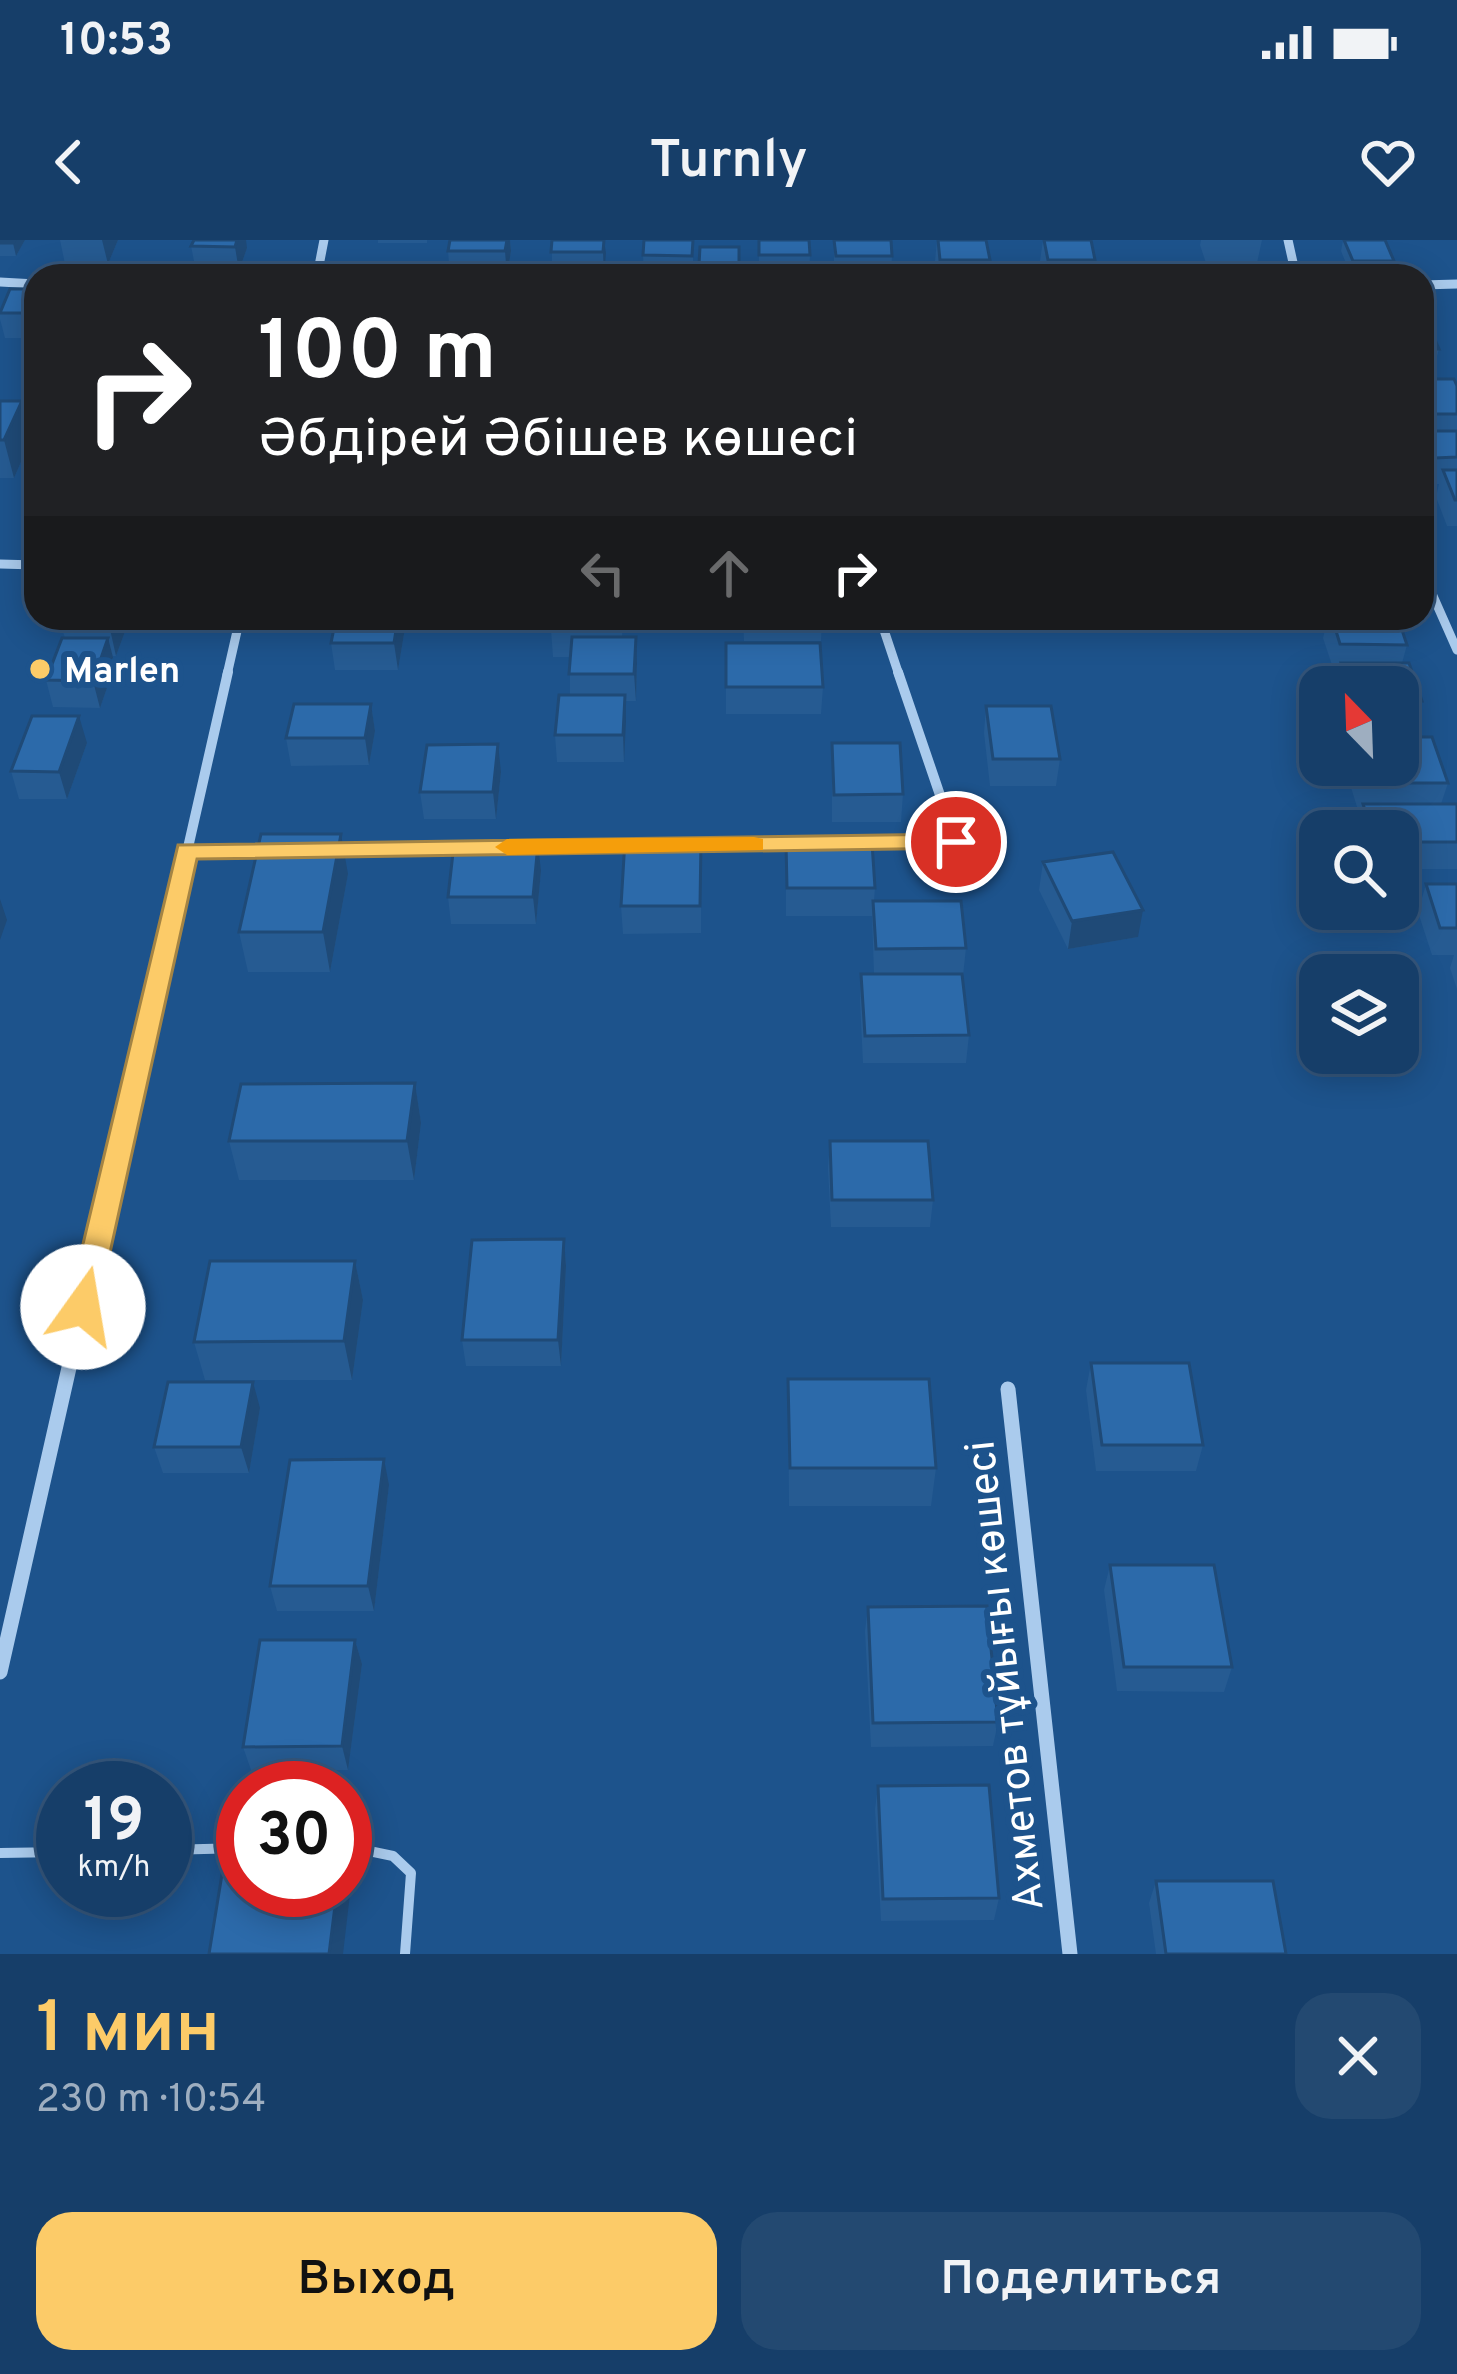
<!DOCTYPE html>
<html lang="ru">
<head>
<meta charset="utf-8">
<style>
  body { margin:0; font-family:Overpass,sans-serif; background:#234971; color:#f1f3f6; height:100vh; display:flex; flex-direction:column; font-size:45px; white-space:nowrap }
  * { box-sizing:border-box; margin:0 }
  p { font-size:39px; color:#9eaec0 }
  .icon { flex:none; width:66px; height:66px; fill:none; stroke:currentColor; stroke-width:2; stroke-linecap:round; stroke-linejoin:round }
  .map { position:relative; height:1714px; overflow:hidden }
  .side { display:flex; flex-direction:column; background:#163e69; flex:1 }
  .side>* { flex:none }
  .banner { position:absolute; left:24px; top:24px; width:1410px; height:366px; border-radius:36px; box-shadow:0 6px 30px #0003,0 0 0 3px #35577d; background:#202124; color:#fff; overflow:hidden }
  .needle { width:78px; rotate:337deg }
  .buttons { position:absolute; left:1299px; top:426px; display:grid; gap:24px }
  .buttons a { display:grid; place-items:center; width:120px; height:120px; border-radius:24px; background:#163e69; box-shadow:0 6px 30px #0003,0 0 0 3px #35577d; font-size:60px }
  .speed { position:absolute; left:36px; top:1521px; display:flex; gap:24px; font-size:60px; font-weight:700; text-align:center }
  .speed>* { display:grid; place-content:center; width:156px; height:156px; border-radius:50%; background:#163e69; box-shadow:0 6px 30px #0003,0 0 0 3px #35577d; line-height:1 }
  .speed small { font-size:30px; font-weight:400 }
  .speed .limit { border:18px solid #d22; background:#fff; color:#111 }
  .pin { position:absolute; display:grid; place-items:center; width:102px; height:102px; color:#fff; margin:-51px; border:6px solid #fff; border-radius:50%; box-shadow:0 3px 12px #0007 }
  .me { position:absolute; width:132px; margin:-66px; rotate:13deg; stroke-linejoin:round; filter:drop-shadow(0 0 9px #0008) }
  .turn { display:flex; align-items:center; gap:42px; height:252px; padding:0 36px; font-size:54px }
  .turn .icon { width:156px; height:156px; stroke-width:2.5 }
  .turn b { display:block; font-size:84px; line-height:102px }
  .lanes { display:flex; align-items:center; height:114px; padding:0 36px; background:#0003; justify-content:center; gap:60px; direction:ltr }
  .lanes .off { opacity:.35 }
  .round { display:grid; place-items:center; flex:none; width:126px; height:126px; border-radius:36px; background:#234971 }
  .head { display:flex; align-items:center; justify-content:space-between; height:204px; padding:0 36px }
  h1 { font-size:72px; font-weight:600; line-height:90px; color:#fccb68 }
  .action { display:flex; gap:24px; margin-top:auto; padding:24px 36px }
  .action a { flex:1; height:138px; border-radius:36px; background:#fccb68; color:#111; font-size:48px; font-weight:600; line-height:138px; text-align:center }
  .action a+a { background:#234971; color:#f1f3f6 }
  .status { display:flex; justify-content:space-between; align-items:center; height:84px; padding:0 60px; background:#163e69; direction:ltr }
  .status svg { height:33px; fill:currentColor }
  header { display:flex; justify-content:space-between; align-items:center; height:156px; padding:0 36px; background:#163e69; font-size:54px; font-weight:600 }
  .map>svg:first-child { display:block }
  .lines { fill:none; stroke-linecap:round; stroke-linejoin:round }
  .service { stroke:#aacbed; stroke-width:10 }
  .minor-far2 { stroke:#aacbed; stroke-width:9 }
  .minor-far1 { stroke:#aacbed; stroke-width:10 }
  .minor { stroke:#aacbed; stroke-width:15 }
  .wall { fill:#265b92 }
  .shaded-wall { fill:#1f4a77 }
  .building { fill:#2c6aaa; stroke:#1f4a77; stroke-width:3 }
  .route { fill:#fccb68; stroke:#a48444; stroke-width:3 }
  .slow { fill:#f59e0b }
  .poi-dot { fill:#fccb68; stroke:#1d538c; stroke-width:4.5 }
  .labels { text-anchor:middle; stroke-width:12; stroke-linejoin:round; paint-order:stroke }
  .poi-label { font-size:36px; font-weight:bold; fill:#fff; stroke:#1d538c; text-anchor:start }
  .near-street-label { font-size:42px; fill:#fff; stroke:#1d538c }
</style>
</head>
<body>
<div class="status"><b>10:53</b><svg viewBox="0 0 49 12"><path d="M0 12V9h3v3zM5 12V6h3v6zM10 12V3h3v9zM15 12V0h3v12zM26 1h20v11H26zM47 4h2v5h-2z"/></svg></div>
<header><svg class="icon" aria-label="back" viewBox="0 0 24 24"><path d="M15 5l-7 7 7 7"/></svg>Turnly<svg class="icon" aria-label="heart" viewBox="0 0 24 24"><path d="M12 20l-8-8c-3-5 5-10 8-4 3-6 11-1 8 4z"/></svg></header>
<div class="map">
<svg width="1457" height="1714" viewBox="0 0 1457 1714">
  <rect width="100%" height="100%" fill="#1d538c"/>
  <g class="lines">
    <path class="service" d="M 345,1606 L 393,1616 L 411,1633 L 405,1714
      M 165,1610 L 243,1608
      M 0,1613 L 63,1612"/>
    <path class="minor-far2" d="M 1288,0 L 1296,36
      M 317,36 L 324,0
      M 0,42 L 36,44
      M 1422,45 L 1457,44
      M 0,324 L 36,325
      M 1422,331 L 1457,410
      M 880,378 L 899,435
      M 227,435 L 240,378"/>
    <path class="minor-far1" d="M 854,603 L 956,602 L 898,432
      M 686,605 L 798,604
      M 524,607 L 636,606
      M 332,609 L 468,608
      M 187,611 L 270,610
      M 100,994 L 228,432"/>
    <path class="minor" d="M 1008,1149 L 1070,1714
      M 0,1432 L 100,991"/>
  </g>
  <path class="wall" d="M 0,0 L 25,0 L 16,16 L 0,16 Z
    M 60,0 L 118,0 L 108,24 L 65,24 Z
    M 194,0 L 247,8 L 239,31 L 196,31 L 191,6 Z
    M 378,0 L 427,0 L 427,3 L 378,3 Z
    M 450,0 L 510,0 L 511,11 L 507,36 L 450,36 L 448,11 Z
    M 552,0 L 605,0 L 604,36 L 552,36 Z
    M 693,0 L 693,36 L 644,36 L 643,15 Z
    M 759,0 L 810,15 L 809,36 L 759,36 Z
    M 834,0 L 892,16 L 891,36 L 834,36 Z
    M 937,0 L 990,20 L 988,36 L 937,36 L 935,21 Z
    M 1043,0 L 1091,0 L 1095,20 L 1093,36 L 1044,36 L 1040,21 Z
    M 1201,0 L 1262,0 L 1257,23 L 1206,23 L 1200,5 Z
    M 1343,0 L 1394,21 L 1391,33 L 1350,33 L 1341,11 Z
    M 700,7 L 739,7 L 739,36 L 700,36 Z
    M 36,49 L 36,98 L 5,98 L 0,79 L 0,69 Z
    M 1422,67 L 1425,74 L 1422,84 L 1439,109 L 1432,134 L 1422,134 Z
    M 1422,139 L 1457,146 L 1457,286 L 1447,286 L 1436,257 L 1439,244 L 1428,244 L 1422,230 Z
    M 0,161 L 22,161 L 31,199 L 14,238 L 0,238 Z
    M 130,378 L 116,416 L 113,416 L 115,425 L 100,468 L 53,467 L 46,440 L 65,398 L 62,389 Z
    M 336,378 L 403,378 L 405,388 L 398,430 L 335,430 L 331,403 Z
    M 623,378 L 622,397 L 636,397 L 637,424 L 636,461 L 625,461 L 624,522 L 557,522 L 555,495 L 570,455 L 570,417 L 553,417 L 551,390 Z
    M 743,378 L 822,378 L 821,401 L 744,401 Z
    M 1328,378 L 1398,378 L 1407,405 L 1402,423 L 1422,461 L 1414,488 L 1398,488 L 1398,447 L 1335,447 L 1339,431 L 1334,431 L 1323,398 Z
    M 726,403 L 823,447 L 821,474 L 726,474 Z
    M 371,464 L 375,491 L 369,525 L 291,526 L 286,498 Z
    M 986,466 L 1060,519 L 1056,546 L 990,546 L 984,493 Z
    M 87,503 L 67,559 L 19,559 L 11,531 Z
    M 832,503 L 903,554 L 901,582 L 832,582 Z
    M 1344,525 L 1398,525 L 1448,543 L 1441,564 L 1457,564 L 1457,629 L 1398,629 L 1398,591 L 1356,591 L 1362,570 L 1358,570 Z
    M 501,532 L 496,579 L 424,579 L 420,552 Z
    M 701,600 L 701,693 L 623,694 L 621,666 Z
    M 786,603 L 875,648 L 874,661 L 966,708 L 963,736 L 969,795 L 966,823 L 863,823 L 860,761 L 861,734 L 874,734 L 872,676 L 786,676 Z
    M 1043,622 L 1138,697 L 1068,709 L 1039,650 Z
    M 541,631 L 536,684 L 451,684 L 448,657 Z
    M 348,634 L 330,732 L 248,732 L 239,692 Z
    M 1426,644 L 1457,644 L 1457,749 L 1450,728 L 1454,715 L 1432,715 L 1418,672 Z
    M 415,843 L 421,883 L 414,940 L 239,940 L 229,901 Z
    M 830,901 L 933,960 L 930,987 L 831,987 L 828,928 Z
    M 564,999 L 566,1026 L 561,1126 L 466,1126 L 462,1100 Z
    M 355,1021 L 363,1060 L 352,1140 L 205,1140 L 194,1102 Z
    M 1091,1123 L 1203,1205 L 1196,1231 L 1096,1231 L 1086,1150 Z
    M 788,1139 L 936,1228 L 931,1266 L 789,1266 Z
    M 260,1168 L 249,1233 L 163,1233 L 154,1207 Z
    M 389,1245 L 374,1371 L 277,1371 L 270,1346 Z
    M 1110,1325 L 1232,1427 L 1224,1452 L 1117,1451 L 1104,1350 Z
    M 868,1367 L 998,1482 L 993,1506 L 871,1507 L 865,1391 Z
    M 355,1400 L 362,1424 L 348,1530 L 251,1530 L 243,1507 Z
    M 878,1546 L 999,1658 L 994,1680 L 881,1681 L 875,1569 Z
    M 1156,1641 L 1286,1714 L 1156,1714 L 1149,1663 Z"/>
  <path class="shaded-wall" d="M 15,0 L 25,0 L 16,16 L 13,3 Z
    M 102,0 L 118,0 L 108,24 Z
    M 237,0 L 246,0 L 247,8 L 239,31 L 235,7 Z
    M 507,0 L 510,0 L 511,11 L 507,36 L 505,11 Z
    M 604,0 L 606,13 L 604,36 L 603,12 Z
    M 22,161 L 31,199 L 14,238 L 4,200 Z
    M 114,378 L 130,378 L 116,416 L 110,389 Z
    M 398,378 L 403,378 L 405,388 L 398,430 L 394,403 Z
    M 636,397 L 637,424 L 636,461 L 634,434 Z
    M 108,398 L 115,425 L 100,468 L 93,441 Z
    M 625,455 L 626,482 L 624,522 L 623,495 Z
    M 371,464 L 375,491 L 369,525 L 365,498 Z
    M 79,476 L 87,503 L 67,559 L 59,532 Z
    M 498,504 L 501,532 L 496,579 L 493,552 Z
    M 341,594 L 348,634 L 330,732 L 323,692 Z
    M 538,604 L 541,631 L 536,684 L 533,657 Z
    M 0,659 L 7,680 L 0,700 Z
    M 1143,670 L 1138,697 L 1068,709 L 1072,681 Z
    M 415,843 L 421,883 L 414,940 L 407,901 Z
    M 564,999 L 566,1026 L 561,1126 L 558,1100 Z
    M 355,1021 L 363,1060 L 352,1140 L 344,1101 Z
    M 253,1142 L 260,1168 L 249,1233 L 241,1207 Z
    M 384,1219 L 389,1245 L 374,1371 L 368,1346 Z
    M 355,1400 L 362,1424 L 348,1530 L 342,1506 Z
    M 345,1637 L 350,1654 L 343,1714 L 329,1714 L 337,1650 L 345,1650 Z"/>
  <path class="building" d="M 0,0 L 15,0 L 13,3 L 0,3 Z
    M 194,0 L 237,0 L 235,7 L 191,6 Z
    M 450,0 L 507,0 L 505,11 L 448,11 Z
    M 552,0 L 604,0 L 603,12 L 551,12 Z
    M 644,0 L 693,0 L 692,16 L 643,15 Z
    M 759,0 L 809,0 L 810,15 L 759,15 Z
    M 834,0 L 891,0 L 892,16 L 836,16 Z
    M 938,0 L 986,0 L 990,20 L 940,20 Z
    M 1044,0 L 1091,0 L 1095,20 L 1048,20 Z
    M 1344,0 L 1385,0 L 1394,21 L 1353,21 Z
    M 700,7 L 739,7 L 739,25 L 699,25 Z
    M 10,49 L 36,49 L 36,73 L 0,73 Z
    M 1422,84 L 1428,84 L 1439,109 L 1422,109 Z
    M 1422,139 L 1454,139 L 1457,146 L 1457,174 L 1422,174 Z
    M 0,161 L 22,161 L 4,200 L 0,200 Z
    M 1423,191 L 1457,191 L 1457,217 L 1435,218 Z
    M 1443,230 L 1457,230 L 1457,260 L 1455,260 Z
    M 67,378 L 114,378 L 110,389 L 62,389 Z
    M 336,378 L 398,378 L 394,403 L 331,403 Z
    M 552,378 L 620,378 L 620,390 L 551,390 Z
    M 1332,378 L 1398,378 L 1407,405 L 1340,404 Z
    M 572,397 L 636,397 L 634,434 L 569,434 Z
    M 62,398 L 108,398 L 93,441 L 46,440 Z
    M 726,403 L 820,403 L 823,447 L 726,447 Z
    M 1341,423 L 1409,423 L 1422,461 L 1398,461 L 1398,447 L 1349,447 Z
    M 559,455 L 625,455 L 623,495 L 555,495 Z
    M 294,464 L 371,464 L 365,498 L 286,498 Z
    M 986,466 L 1051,466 L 1060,519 L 993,519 Z
    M 32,476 L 79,476 L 59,532 L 11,531 Z
    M 1398,497 L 1432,497 L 1448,543 L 1365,543 L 1360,525 L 1398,525 Z
    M 832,503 L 900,503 L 903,554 L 834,555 Z
    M 498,504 L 493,552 L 420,552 L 427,505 Z
    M 1363,564 L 1457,564 L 1457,602 L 1398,602 L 1398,591 L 1372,591 Z
    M 261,594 L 341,594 L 323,692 L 239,692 Z
    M 625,600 L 701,600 L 700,666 L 621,666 Z
    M 786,603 L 872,603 L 875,648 L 787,648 Z
    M 454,604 L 538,604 L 533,657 L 448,657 Z
    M 1113,612 L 1143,670 L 1072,681 L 1043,622 Z
    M 1426,644 L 1457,644 L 1457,688 L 1440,688 Z
    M 873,661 L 961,661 L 966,708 L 876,709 Z
    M 861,734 L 962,734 L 969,795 L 865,796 Z
    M 415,843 L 407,901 L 229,901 L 241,844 Z
    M 830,901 L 928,901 L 933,960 L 832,960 Z
    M 564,999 L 558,1100 L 462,1100 L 472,1000 Z
    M 210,1021 L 355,1021 L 344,1101 L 194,1102 Z
    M 1091,1123 L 1189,1123 L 1203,1205 L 1102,1205 Z
    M 788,1139 L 929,1139 L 936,1228 L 790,1228 Z
    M 168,1142 L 253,1142 L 241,1207 L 154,1207 Z
    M 384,1219 L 368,1346 L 270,1346 L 290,1220 Z
    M 1110,1325 L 1214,1325 L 1232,1427 L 1124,1427 Z
    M 987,1366 L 998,1482 L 873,1483 L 868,1367 Z
    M 260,1400 L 355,1400 L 342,1506 L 243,1507 Z
    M 989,1545 L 999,1658 L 883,1659 L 878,1546 Z
    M 243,1621 L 243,1650 L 337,1650 L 329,1714 L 209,1714 L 224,1622 Z
    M 1156,1641 L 1273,1641 L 1286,1714 L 1166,1714 Z"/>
  <path class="route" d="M 956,594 L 968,602 L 964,608 L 197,619 L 98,1067 L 94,1075 L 73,1075 L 68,1067 L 178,605 Z"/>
  <path class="slow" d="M 754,597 L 763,599 L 763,610 L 507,615 L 495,607 L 507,599 Z"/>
  <circle class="poi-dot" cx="40" cy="429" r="12"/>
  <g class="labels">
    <g class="poi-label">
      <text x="64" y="442">Marlen</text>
    </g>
    <g class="near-street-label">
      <text transform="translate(1003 1436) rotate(-96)" y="15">Ахметов тұйығы көшесі</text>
    </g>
  </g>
</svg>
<div class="buttons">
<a><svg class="needle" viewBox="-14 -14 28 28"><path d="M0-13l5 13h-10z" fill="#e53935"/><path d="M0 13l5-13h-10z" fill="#9eaec0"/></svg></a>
<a><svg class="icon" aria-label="search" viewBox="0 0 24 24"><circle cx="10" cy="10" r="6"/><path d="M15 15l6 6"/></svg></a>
<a><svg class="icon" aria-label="layers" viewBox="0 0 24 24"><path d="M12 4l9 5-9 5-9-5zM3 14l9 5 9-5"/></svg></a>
</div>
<div class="speed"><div>19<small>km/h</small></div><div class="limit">30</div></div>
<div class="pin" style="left:956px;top:602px;background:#d93025"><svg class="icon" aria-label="arrive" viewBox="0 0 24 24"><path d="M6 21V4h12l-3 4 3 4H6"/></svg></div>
<svg class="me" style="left:83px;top:1067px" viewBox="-20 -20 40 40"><circle r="19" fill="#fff"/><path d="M0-13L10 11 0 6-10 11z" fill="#fccb68"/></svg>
<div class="banner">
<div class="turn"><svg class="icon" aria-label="right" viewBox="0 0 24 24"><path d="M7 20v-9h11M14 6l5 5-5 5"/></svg><div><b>100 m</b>Әбдірей Әбішев көшесі</div></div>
<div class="lanes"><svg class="icon off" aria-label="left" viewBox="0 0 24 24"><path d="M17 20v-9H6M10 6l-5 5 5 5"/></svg><svg class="icon off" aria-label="ahead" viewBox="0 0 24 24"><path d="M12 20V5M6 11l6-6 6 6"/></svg><svg class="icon" aria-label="right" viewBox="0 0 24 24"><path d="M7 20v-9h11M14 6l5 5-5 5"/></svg></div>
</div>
</div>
<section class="side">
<div class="head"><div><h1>1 мин</h1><p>230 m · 10:54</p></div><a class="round"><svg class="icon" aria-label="close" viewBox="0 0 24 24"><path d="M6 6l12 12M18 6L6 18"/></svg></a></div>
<div class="action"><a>Выход</a><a>Поделиться</a></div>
</section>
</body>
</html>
